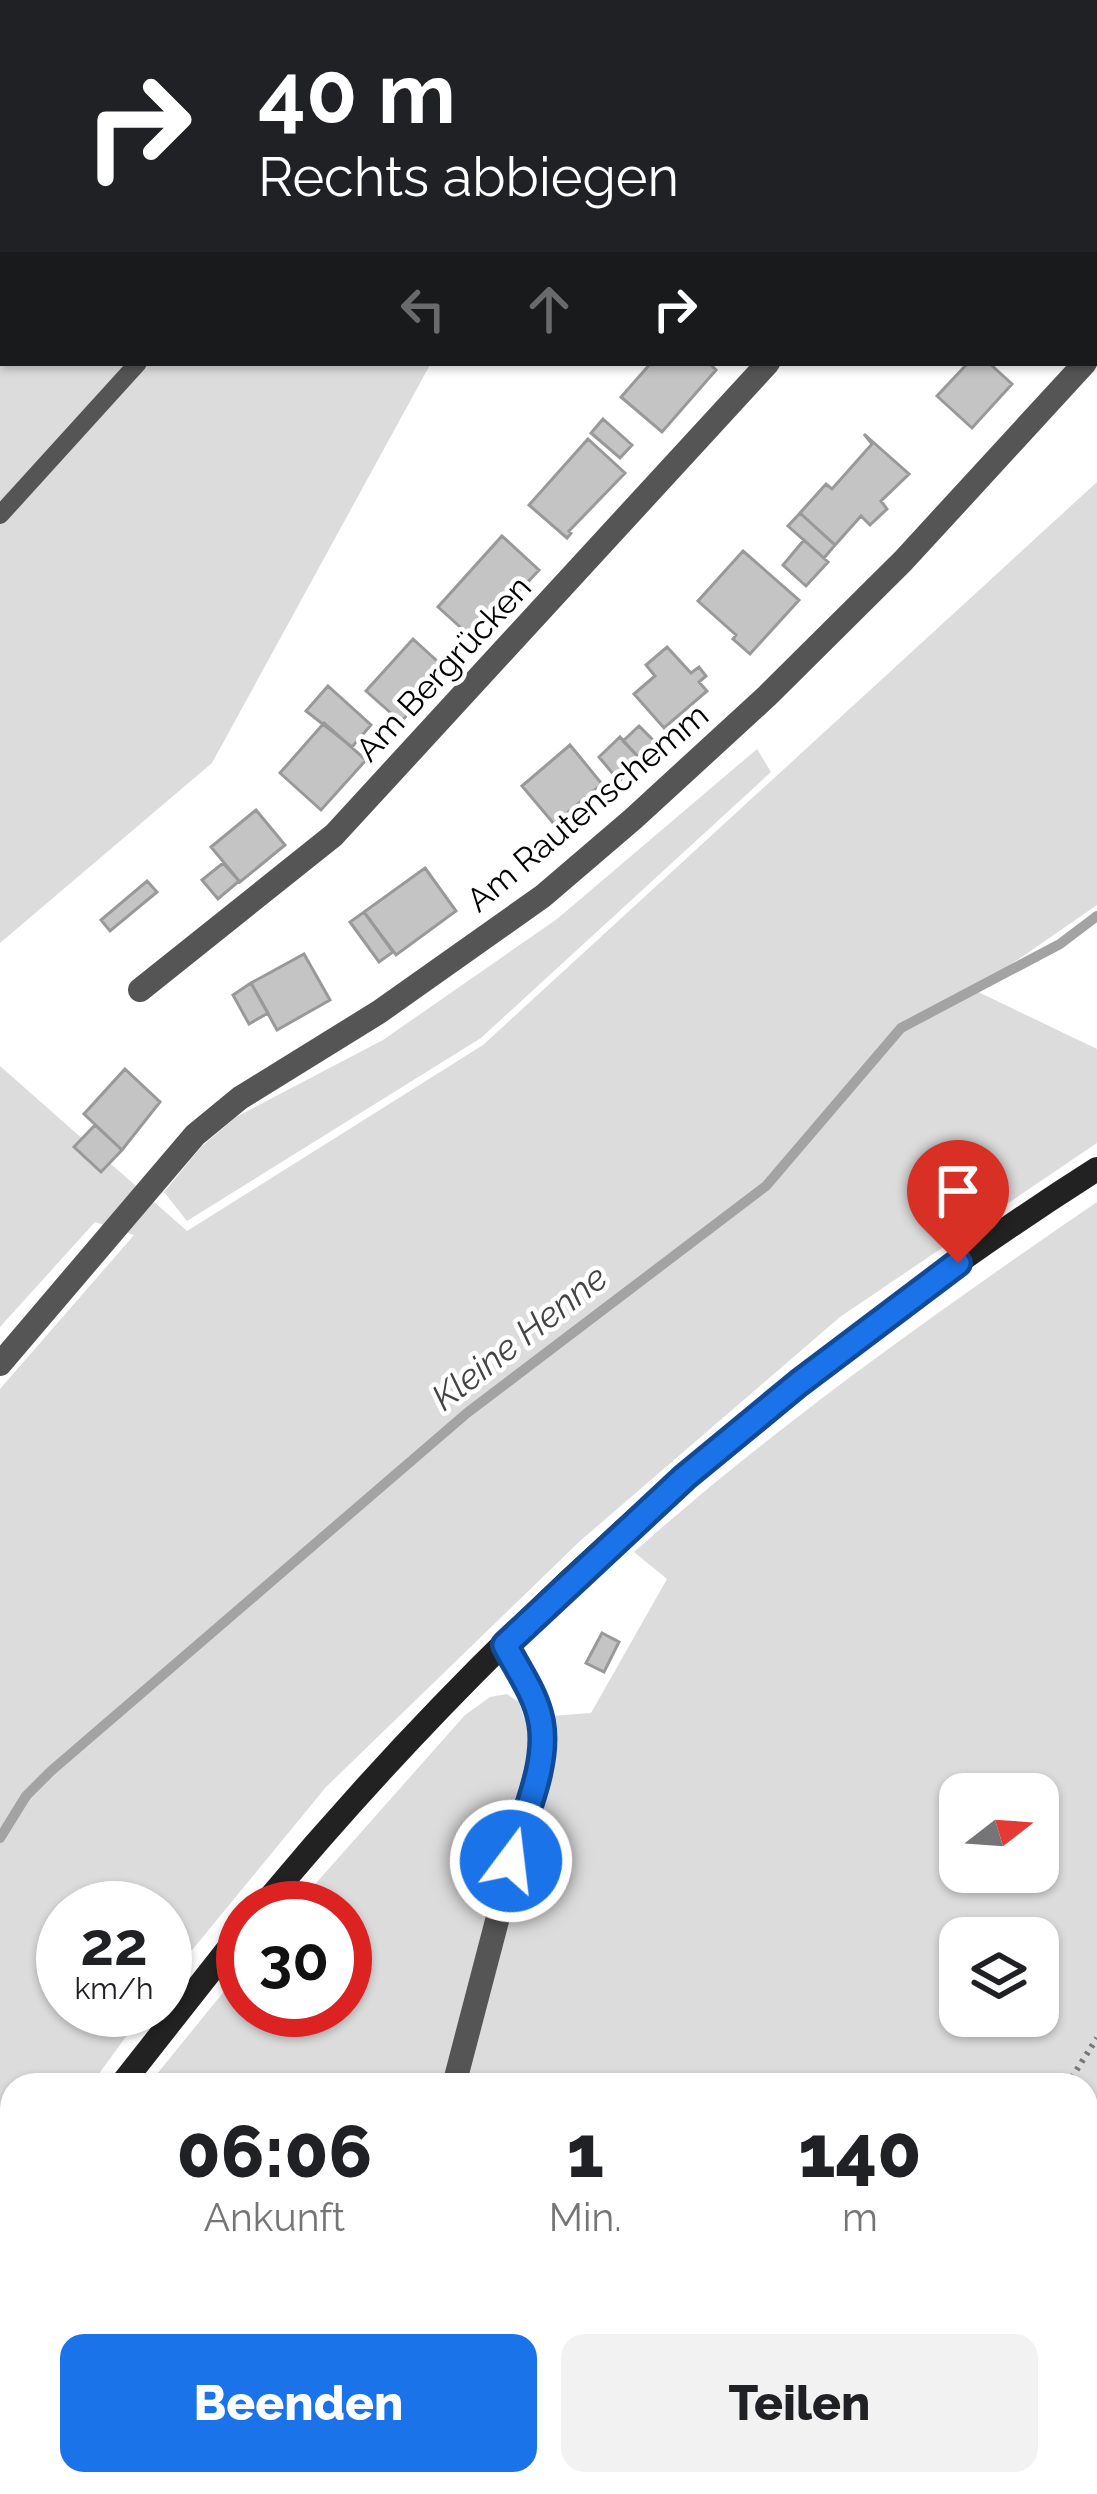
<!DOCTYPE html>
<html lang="de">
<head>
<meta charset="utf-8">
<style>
  body { margin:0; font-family:Raleway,sans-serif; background:#f2f2f2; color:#202124; height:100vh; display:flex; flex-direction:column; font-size:45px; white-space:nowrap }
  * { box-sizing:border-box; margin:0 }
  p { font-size:39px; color:#757577 }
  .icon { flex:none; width:66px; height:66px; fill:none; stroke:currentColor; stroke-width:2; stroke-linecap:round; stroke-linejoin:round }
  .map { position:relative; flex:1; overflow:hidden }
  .drawer { position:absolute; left:0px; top:2073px; width:1098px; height:423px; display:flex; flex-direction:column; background:#fff; border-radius:36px 36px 0 0; box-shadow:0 3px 9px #0004 }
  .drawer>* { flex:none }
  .hud { position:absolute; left:0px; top:0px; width:1098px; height:366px; box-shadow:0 3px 9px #0004; background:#202124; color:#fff; overflow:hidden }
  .needle { width:78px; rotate:73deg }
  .fabs { position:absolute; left:939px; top:1773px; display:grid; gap:24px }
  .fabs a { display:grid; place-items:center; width:120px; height:120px; border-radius:24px; background:#fff; box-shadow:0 3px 9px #0004; font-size:60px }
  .speed { position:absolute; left:36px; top:1881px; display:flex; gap:24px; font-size:60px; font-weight:700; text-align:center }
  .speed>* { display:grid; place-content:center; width:156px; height:156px; border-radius:50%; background:#fff; box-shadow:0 3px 9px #0004; line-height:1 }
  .speed small { font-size:30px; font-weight:400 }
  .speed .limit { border:18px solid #d22; background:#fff; color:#111 }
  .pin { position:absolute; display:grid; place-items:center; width:102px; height:102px; color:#fff; margin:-123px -51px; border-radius:50% 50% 50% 0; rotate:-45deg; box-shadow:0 0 12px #0007 }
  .pin .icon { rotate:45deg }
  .me { position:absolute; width:132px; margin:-66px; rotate:15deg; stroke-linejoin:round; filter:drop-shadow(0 0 9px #0008) }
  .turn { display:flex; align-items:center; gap:42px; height:252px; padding:0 60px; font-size:54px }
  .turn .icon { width:156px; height:156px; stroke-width:2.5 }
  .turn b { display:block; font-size:84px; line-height:102px }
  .lanes { display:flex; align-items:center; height:114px; padding:0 60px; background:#0003; justify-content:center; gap:60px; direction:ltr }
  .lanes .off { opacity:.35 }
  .eta { display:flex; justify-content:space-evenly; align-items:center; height:204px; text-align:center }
  .eta b { font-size:72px; font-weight:800; line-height:84px }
  .primary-button { display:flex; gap:24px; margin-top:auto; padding:24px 60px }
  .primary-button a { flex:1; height:138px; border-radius:24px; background:#1a73e8; color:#fff; font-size:48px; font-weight:800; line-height:138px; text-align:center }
  .primary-button a+a { background:#f2f2f2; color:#202124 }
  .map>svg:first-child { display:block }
  .green { fill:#dcdcdc; fill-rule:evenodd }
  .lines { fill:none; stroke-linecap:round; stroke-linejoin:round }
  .stream { stroke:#a3a3a3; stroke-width:10 }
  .building { fill:#c4c4c4; stroke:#999; stroke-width:3 }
  .path { stroke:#777; stroke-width:6; stroke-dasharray:3 6; stroke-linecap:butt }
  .service { stroke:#555; stroke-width:18 }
  .minor { stroke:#555; stroke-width:24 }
  .secondary { stroke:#222; stroke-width:24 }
  .route-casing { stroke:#114b97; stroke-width:30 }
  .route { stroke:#1a73e8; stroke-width:21 }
  .labels { text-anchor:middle; stroke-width:9; stroke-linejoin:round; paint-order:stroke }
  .street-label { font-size:33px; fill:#000; stroke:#fff }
  .water-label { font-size:36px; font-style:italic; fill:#444; stroke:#fff }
</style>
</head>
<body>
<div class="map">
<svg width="1097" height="2494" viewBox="0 0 1097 2494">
  <rect width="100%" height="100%" fill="#fff"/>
  <path class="green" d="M 0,0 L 541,3 L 3,3 L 3,363 L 431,363 L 212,763 L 0,943 Z
    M 1097,482 L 1097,905 L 974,990 L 1097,1049 L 1097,1143 L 840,1317 L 580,1541 L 326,1787 L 165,1983 L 165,1908 L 63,1908 L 63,2010 L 145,2010 L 91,2085 L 12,2085 L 12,2194 L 0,2210 L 0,1389 L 134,1235 L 95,1222 L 0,1327 L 0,1066 L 187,1231 L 483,1045 Z
    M 757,749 L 771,772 L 481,1038 L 187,1221 L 164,1192 L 201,1147 L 236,1117 L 383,1040 L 557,919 Z
    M 1097,1202 L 1097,2494 L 0,2494 L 0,2296 L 12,2279 L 12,2484 L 1086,2484 L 1086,2085 L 148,2085 L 243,1968 L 243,2010 L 345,2010 L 345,1908 L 294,1908 L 465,1715 L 490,1697 L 507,1694 L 519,1702 L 524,1718 L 591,1713 L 667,1579 L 634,1552 C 778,1424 938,1311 1097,1202 ZM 960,1794 L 1038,1794 L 1038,1872 L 960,1872 ZM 960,1938 L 1038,1938 L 1038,2016 L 960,2016 Z"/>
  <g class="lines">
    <path class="stream" d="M 0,1838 L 26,1796 L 51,1771 L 467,1413 L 766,1186 L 901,1028 L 1060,944 L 1097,916"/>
  </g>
  <path class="building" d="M 651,363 L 709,363 L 716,370 L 662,432 L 621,397 Z
    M 968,363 L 989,363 L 1012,384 L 972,428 L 937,396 Z
    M 603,419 L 632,445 L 620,458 L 591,433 Z
    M 864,434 L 909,474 L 881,501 L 887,509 L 870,525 L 861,516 L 835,545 L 800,513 L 826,484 L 832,489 L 872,444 Z
    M 588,439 L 625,473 L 569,531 L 571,533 L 567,538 L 529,505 Z
    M 800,513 L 835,545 L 824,558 L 788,526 Z
    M 502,536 L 539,570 L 493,619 L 488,614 L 469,635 L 438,607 Z
    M 804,540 L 828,562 L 806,586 L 783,565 Z
    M 743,551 L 799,600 L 750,654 L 733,639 L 736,635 L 698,601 Z
    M 413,639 L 447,670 L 401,722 L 366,691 Z
    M 667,647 L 691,673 L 699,667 L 706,676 L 699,682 L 707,691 L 664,728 L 634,694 L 655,676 L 646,665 Z
    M 328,686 L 371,725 L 352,747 L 306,711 Z
    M 324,723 L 366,760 L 321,810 L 280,773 Z
    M 639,726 L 662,749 L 646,765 L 623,741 Z
    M 620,737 L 642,761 L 619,781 L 599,757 Z
    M 570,745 L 602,784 L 554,824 L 522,786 Z
    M 256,810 L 285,845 L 240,882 L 211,847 Z
    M 223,863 L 239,881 L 218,899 L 202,880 Z
    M 425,868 L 456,911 L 396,955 L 364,912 Z
    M 147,881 L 157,892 L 110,931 L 101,920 Z
    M 364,912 L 393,952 L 379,962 L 350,922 Z
    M 304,954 L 330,1000 L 277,1030 L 251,983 Z
    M 251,983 L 268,1013 L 249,1024 L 233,995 Z
    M 125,1069 L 160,1102 L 122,1150 L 84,1114 Z
    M 95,1125 L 122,1150 L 101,1172 L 74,1147 Z
    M 602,1633 L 619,1642 L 604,1672 L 586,1663 Z"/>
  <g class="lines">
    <path class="path" d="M 70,0 L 73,3
      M 1067,2085 L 1097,2038
      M 868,2494 L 873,2484"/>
    <path class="service" d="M 363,0 L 364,3
      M 0,515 L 138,363"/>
    <path class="minor" d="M 1095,10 L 1097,8
      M 140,990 L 334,835 L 768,363
      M 0,1364 L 195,1135 L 240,1098 L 379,1012 L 543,896 L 633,819 L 767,696 L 903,561 L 1085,363
      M 454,2085 L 542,1749 C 543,1708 524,1680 505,1645
      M 196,2494 L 203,2484"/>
    <path class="secondary" d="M 261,1908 C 498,1623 784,1368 1097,1169
      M 121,2085 L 243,1930
      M 0,2256 L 12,2239"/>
  </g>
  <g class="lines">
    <defs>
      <path id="route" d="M 511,1861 C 522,1820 549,1766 541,1722 C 536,1694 518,1670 505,1645 L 685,1477 L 799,1383 L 958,1263"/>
    </defs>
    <use href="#route" class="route-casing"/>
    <use href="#route" class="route"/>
  </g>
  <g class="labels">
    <g class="street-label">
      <text transform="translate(443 668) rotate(-47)" y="12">Am Bergrücken</text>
      <text transform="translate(587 807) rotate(-40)" y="12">Am Rautenschemm</text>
    </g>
    <g class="water-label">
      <text transform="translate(519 1337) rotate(-38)" y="13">Kleine Henne</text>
    </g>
  </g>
</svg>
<div class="fabs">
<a><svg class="needle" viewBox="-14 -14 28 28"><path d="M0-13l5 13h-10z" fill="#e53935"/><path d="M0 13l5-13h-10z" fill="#757577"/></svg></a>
<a><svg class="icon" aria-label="layers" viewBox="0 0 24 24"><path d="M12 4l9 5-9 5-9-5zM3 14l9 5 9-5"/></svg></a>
</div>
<div class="speed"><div>22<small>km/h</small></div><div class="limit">30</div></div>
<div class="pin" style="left:958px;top:1263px;background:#d93025"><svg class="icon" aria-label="arrive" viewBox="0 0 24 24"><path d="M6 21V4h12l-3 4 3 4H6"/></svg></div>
<svg class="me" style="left:511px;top:1861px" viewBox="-20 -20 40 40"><circle r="17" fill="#1a73e8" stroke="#fff" stroke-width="3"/><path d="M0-11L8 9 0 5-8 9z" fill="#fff"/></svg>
<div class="hud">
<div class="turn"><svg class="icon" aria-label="right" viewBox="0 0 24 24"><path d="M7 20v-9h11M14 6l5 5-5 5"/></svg><div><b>40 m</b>Rechts abbiegen</div></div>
<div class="lanes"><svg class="icon off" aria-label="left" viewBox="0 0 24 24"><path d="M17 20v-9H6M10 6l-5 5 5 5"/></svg><svg class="icon off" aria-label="ahead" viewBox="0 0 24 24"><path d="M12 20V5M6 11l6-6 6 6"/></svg><svg class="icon" aria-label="right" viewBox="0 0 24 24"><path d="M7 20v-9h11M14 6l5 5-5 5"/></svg></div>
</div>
<section class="drawer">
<div class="eta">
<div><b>06:06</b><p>Ankunft</p></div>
<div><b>1</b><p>Min.</p></div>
<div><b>140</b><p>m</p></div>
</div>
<div class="primary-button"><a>Beenden</a><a>Teilen</a></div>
</section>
</div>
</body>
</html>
